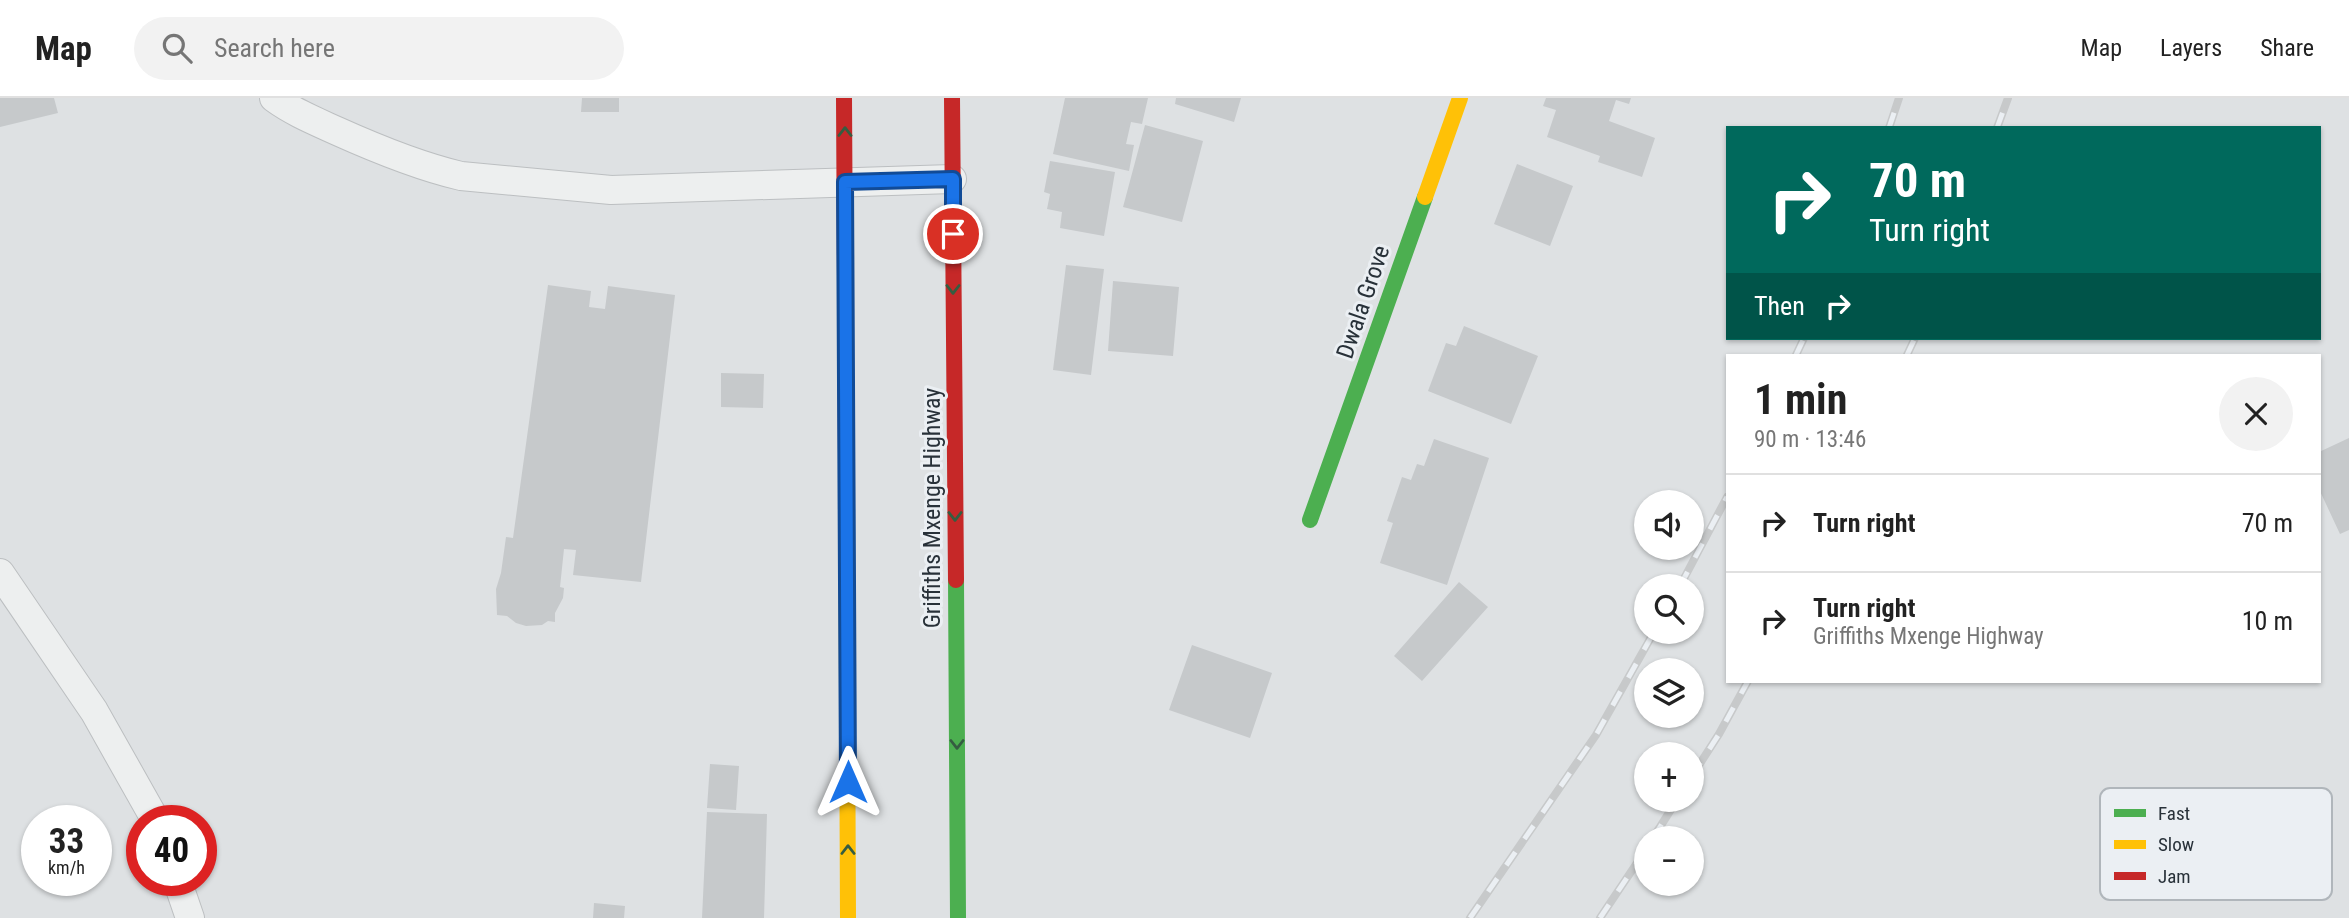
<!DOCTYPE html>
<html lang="en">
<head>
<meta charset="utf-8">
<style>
  body { margin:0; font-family:"Roboto Condensed",sans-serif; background:#f2f2f2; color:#222; height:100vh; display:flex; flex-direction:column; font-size:26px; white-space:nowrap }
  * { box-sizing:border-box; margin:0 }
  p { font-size:23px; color:#767676 }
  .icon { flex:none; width:38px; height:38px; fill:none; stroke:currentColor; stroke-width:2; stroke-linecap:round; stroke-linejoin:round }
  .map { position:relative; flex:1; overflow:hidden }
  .details { position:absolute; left:1726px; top:256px; width:595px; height:329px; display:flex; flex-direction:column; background:#fff; border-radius:0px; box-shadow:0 2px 5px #0004 }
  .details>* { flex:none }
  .hud { position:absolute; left:1726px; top:28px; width:595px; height:214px; border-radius:0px; box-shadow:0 2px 5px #0004; background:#00695c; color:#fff; overflow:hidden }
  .buttons { position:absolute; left:1634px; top:392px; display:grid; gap:14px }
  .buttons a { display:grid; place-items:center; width:70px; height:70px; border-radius:50%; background:#fff; box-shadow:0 2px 5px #0004; font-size:35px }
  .speed { position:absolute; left:21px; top:707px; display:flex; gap:14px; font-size:35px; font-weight:700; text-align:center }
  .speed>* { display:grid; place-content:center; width:91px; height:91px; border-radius:50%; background:#fff; box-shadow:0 2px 5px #0004; line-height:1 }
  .speed small { font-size:18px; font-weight:400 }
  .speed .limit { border:10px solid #d22; background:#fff; color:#111 }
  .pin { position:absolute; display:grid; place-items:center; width:60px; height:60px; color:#fff; margin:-30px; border:4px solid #fff; border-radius:50%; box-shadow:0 2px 7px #0007 }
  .me { position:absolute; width:77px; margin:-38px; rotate:0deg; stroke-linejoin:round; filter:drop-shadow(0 0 5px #0008) }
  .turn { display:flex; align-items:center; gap:24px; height:147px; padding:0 28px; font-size:32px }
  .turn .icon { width:91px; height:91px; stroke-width:2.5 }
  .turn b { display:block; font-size:49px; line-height:60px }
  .then { display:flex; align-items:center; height:66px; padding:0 28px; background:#0003; gap:14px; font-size:26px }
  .round { display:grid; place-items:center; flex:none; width:74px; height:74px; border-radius:37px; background:#f2f2f2 }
  .summary { display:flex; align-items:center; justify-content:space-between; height:119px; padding:0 28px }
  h1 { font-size:42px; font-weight:700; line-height:52px }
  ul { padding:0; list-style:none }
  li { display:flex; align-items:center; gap:21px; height:98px; padding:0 28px; border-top:2px solid #e0e0e0 }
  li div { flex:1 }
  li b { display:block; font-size:26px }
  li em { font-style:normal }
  header { display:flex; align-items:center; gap:42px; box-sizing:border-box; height:98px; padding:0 35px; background:#fff; border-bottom:2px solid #e0e0e0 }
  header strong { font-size:33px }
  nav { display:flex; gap:38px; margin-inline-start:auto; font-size:24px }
  .search { width:490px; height:63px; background:#f2f2f2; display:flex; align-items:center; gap:18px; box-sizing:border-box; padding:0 24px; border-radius:38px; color:#767676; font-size:26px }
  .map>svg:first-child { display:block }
  .building { fill:#c6c9cb }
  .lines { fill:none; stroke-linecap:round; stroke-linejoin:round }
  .lane-casing { stroke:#bcbfc1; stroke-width:30 }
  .lane { stroke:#edefef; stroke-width:28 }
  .fast { stroke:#4caf50; stroke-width:16 }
  .slow { stroke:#ffc107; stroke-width:16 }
  .jam { stroke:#c62828; stroke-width:16 }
  .rail-casing { stroke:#c7c9ca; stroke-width:8 }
  .rail { stroke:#ebeff3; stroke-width:5; stroke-dasharray:16; stroke-linecap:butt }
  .oneway { stroke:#355d41 }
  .route-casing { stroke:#114b97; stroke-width:18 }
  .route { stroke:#1a73e8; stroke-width:12 }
  .labels { text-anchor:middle; stroke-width:6; stroke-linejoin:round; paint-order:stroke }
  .street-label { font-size:24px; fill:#283139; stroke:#ebeff3 }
  .key { fill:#ebeff3; stroke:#b0b6bb; stroke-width:2 }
  .key-label { font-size:19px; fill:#283139 }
</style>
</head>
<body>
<header>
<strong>Map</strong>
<div class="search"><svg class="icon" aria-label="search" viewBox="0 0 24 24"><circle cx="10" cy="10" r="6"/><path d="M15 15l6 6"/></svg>Search here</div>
<nav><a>Map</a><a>Layers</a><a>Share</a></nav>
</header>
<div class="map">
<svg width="2349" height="820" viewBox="0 0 2349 820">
  <rect width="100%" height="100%" fill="#dee1e3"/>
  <path class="building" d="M 0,0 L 54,0 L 58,15 L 0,29 Z
    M 582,0 L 619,0 L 619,14 L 581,14 Z
    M 1065,0 L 1148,0 L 1142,26 L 1131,24 L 1126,46 L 1134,47 L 1129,73 L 1053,56 Z
    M 1176,0 L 1241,0 L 1234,24 L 1175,6 Z
    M 1546,0 L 1631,0 L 1629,6 L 1616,2 L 1609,23 L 1655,40 L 1642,79 L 1598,64 L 1600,58 L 1547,39 L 1556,12 L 1543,8 Z
    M 1145,27 L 1203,43 L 1182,124 L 1123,109 Z
    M 1050,63 L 1115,74 L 1104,138 L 1060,130 L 1062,114 L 1047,111 L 1050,96 L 1044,94 Z
    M 1517,66 L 1573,88 L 1550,148 L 1494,126 Z
    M 1066,167 L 1104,171 L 1091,277 L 1053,272 Z
    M 1113,183 L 1179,189 L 1173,258 L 1108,253 Z
    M 548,187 L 591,193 L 589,209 L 605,211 L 608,188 L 675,197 L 641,484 L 573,477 L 576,452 L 564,451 L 560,489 L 564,490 L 563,500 L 555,515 L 555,524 L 548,523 L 542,527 L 526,528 L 516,525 L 507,518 L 497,517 L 496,491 L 501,475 L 506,439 L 513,440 Z
    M 1464,228 L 1538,258 L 1511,326 L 1428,293 L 1446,245 L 1456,248 Z
    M 721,275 L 764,276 L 763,310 L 721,309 Z
    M 2349,340 L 2349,432 L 2340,436 L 2319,391 L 2319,354 Z
    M 1434,341 L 1489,360 L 1447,487 L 1380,465 L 1393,425 L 1387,423 L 1402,379 L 1411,382 L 1417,366 L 1424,368 Z
    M 1459,484 L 1488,509 L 1422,583 L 1394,558 Z
    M 1192,547 L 1272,575 L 1250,640 L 1169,612 Z
    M 710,666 L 739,668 L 736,712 L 707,710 Z
    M 707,714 L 767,716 L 764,820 L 702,820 Z
    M 594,805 L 625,808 L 624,820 L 593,820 Z"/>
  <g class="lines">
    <defs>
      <path id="lane" d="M 274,0 C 293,14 315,23 337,33 C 377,51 418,68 461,78 L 611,92 L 952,81
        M 0,475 L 94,613 L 156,723
        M 177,782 L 190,820"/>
    </defs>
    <use href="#lane" class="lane-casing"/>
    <use href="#lane" class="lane"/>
    <path class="fast" d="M 1310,422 L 1425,99
      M 956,482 L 958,820"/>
    <path class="slow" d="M 1425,99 L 1460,0
      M 846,356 L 848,820"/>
    <path class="jam" d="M 844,0 L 846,356
      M 952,0 L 956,482"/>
    <defs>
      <path id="rail" d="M 1889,30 L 1899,0
        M 1997,30 L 2008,0
        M 1796,257 L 1804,240
        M 1907,257 L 1915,240
        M 1680,488 L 1727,399
        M 1692,678 L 1719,636 L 1748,583
        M 1653,740 L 1677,702
        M 1470,820 L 1596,637 L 1654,534
        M 1600,820 L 1647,750"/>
    </defs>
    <use href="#rail" class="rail-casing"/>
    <use href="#rail" class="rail"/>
  </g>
  <defs><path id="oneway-chevron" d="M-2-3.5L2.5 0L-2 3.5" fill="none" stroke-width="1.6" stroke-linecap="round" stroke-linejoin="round" transform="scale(1.75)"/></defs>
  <g class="oneway">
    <use href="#oneway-chevron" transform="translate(845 34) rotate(-90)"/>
    <use href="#oneway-chevron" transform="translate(953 191) rotate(90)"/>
    <use href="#oneway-chevron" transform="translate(955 418) rotate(90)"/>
    <use href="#oneway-chevron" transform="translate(957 646) rotate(90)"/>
    <use href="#oneway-chevron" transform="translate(848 752) rotate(-90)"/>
  </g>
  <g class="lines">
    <defs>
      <path id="route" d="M 848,684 L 845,84 L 953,81 L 953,136"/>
    </defs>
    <use href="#route" class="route-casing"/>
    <use href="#route" class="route"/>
  </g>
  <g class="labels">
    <g class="street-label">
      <text transform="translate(1363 204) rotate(-71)" y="8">Dwala Grove</text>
      <text transform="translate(932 410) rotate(-90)" y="8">Griffiths Mxenge Highway</text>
    </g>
  </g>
  <rect x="2100" y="690" width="232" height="112" rx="10" class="key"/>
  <rect x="2114" y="711" width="32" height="8" fill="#4caf50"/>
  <rect x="2114" y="742" width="32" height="9" fill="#ffc107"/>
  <rect x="2114" y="774" width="32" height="8" fill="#c62828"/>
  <g class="key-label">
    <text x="2158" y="722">Fast</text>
    <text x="2158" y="753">Slow</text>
    <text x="2158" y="785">Jam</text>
  </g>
</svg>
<div class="buttons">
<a><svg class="icon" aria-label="sound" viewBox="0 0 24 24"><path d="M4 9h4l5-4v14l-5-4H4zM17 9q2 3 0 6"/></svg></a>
<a><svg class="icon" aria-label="search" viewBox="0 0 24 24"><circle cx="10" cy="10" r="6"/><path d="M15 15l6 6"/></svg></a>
<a><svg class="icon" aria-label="layers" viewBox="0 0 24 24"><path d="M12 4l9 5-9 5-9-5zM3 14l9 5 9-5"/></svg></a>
<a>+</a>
<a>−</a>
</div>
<div class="speed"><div>33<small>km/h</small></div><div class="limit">40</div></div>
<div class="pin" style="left:953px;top:136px;background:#d93025"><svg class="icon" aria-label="arrive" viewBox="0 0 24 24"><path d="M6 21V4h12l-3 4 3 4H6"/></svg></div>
<svg class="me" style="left:848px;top:684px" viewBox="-20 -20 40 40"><path d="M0-17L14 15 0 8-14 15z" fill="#1a73e8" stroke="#fff" stroke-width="4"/></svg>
<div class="hud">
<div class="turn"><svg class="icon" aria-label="right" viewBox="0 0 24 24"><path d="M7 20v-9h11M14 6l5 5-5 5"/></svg><div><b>70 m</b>Turn right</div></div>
<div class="then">Then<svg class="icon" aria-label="right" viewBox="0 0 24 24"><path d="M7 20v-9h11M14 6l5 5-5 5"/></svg></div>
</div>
<section class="details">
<div class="summary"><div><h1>1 min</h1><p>90 m · 13:46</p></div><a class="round"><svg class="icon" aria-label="close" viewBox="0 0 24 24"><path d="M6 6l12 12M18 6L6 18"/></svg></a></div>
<ul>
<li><svg class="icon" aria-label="right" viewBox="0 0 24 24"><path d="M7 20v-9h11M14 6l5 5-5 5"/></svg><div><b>Turn right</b></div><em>70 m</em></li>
<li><svg class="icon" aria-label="right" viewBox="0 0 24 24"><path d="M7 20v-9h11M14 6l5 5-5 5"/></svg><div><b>Turn right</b><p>Griffiths Mxenge Highway</p></div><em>10 m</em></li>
</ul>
</section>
</div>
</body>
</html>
